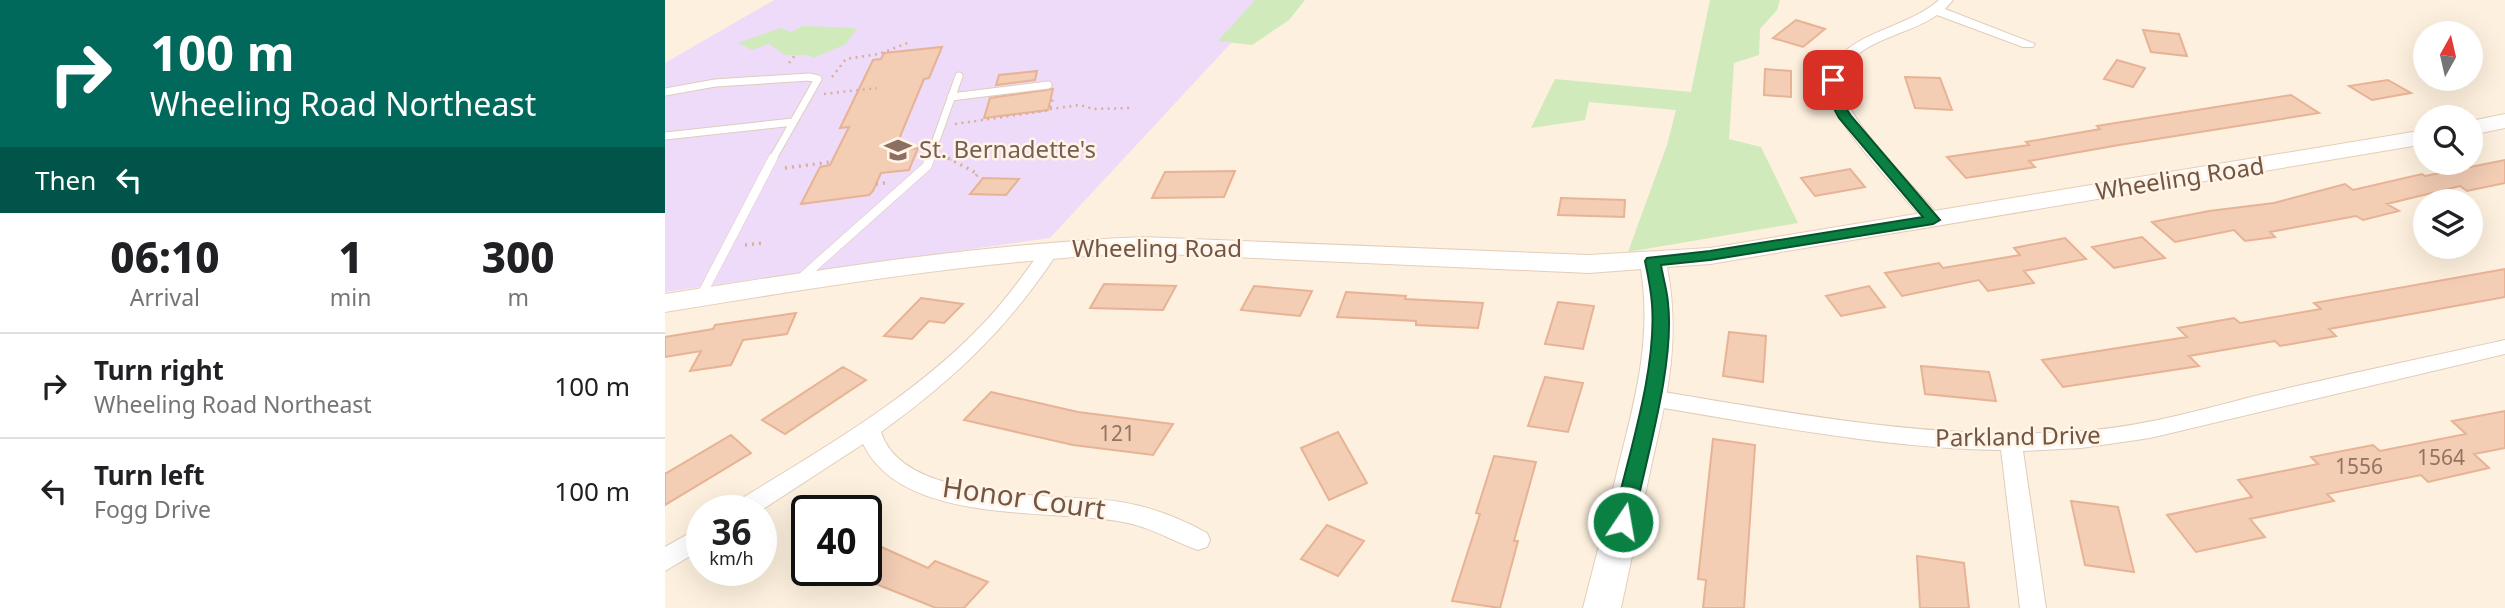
<!DOCTYPE html>
<html lang="en">
<head>
<meta charset="utf-8">
<style>
  body { margin:0; font-family:"Noto Sans",sans-serif; background:#f6f6f6; color:#202124; height:100vh; display:flex; flex-direction:column; font-size:26px; white-space:nowrap }
  * { box-sizing:border-box; margin:0 }
  p { font-size:23px; color:#757577 }
  .icon { flex:none; width:38px; height:38px; fill:none; stroke:currentColor; stroke-width:2; stroke-linecap:round; stroke-linejoin:round }
  .map { position:relative; flex:1; overflow:hidden }
  .panel { display:flex; flex-direction:column; background:#fff; width:665px }
  .panel>* { flex:none }
  .top-card { background:#00695c; color:#fff; overflow:hidden }
  .needle { width:46px; rotate:8deg }
  .fabs { position:absolute; left:1748px; top:21px; display:grid; gap:14px }
  .fabs a { display:grid; place-items:center; width:70px; height:70px; border-radius:50%; background:#fff; box-shadow:0 7px 28px #0002; font-size:35px }
  .speed { position:absolute; left:21px; top:495px; display:flex; gap:14px; font-size:35px; font-weight:700; text-align:center }
  .speed>* { display:grid; place-content:center; width:91px; height:91px; border-radius:50%; background:#fff; box-shadow:0 7px 28px #0002; line-height:1 }
  .speed small { font-size:18px; font-weight:400 }
  .speed .limit { border:4px solid #111; border-radius:10px; background:#fff; color:#111 }
  .pin { position:absolute; display:grid; place-items:center; width:60px; height:60px; color:#fff; margin:-30px; border-radius:14px; box-shadow:0 4px 10px #0006 }
  .me { position:absolute; width:77px; margin:-38px; rotate:12deg; stroke-linejoin:round; filter:drop-shadow(0 0 5px #0008) }
  .turn { display:flex; align-items:center; gap:24px; height:147px; padding:0 35px; font-size:32px }
  .turn .icon { width:91px; height:91px; stroke-width:2.5 }
  .turn b { display:block; font-size:49px; line-height:60px }
  .then { display:flex; align-items:center; height:66px; padding:0 35px; background:#0003; gap:14px; font-size:26px }
  .eta { display:flex; justify-content:space-evenly; align-items:center; height:119px; text-align:center }
  .eta b { font-size:42px; font-weight:800; line-height:49px }
  ul { padding:0; list-style:none }
  li { display:flex; align-items:center; gap:21px; height:105px; padding:0 35px; border-top:2px solid #e0e0e0 }
  li div { flex:1 }
  li b { display:block; font-size:26px }
  li em { font-style:normal }
  main { display:flex; flex:1; min-height:0 }
  .map>svg:first-child { display:block }
  .education { fill:#eedbf9 }
  .green { fill:#d0eabc }
  .building { fill:#f3cdb4; stroke:#e7b394; stroke-width:2 }
  .lines { fill:none; stroke-linecap:round; stroke-linejoin:round }
  .lane-far1-casing { stroke:#e1ccba; stroke-width:9 }
  .lane-casing { stroke:#e1ccba; stroke-width:10 }
  .street-casing { stroke:#e1ccba; stroke-width:2 }
  .secondary-casing { stroke:#e6cdb8; stroke-width:2 }
  .path-far1 { stroke:#d8b098; stroke-width:2.5; stroke-dasharray:2 4.5; stroke-linecap:butt }
  .path { stroke:#d8b098; stroke-width:3.5; stroke-dasharray:2 5; stroke-linecap:butt }
  .lane-far1 { stroke:#fff; stroke-width:7 }
  .lane { stroke:#fff; stroke-width:9 }
  .street { fill:#fff; fill-rule:evenodd }
  .secondary { fill:#fff; fill-rule:evenodd }
  .route { fill:#0b8043; stroke:#07532c; stroke-width:2 }
  .labels { text-anchor:middle; stroke-width:5; stroke-linejoin:round; paint-order:stroke }
  .number-label { font-size:21px; fill:#937361 }
  .education-label { font-size:24px; fill:#785e54; stroke:#fff4e5; text-anchor:start }
  .street-label { font-size:24px; fill:#735545; stroke:#fff4e5 }
  .near-street-label { font-size:28px; fill:#735545; stroke:#fff4e5 }
</style>
</head>
<body>
<main>
<section class="panel">
<div class="top-card">
<div class="turn"><svg class="icon" aria-label="right" viewBox="0 0 24 24"><path d="M7 20v-9h11M14 6l5 5-5 5"/></svg><div><b>100 m</b>Wheeling Road Northeast</div></div>
<div class="then">Then<svg class="icon" aria-label="left" viewBox="0 0 24 24"><path d="M17 20v-9H6M10 6l-5 5 5 5"/></svg></div>
</div>
<div class="eta">
<div><b>06:10</b><p>Arrival</p></div>
<div><b>1</b><p>min</p></div>
<div><b>300</b><p>m</p></div>
</div>
<ul>
<li><svg class="icon" aria-label="right" viewBox="0 0 24 24"><path d="M7 20v-9h11M14 6l5 5-5 5"/></svg><div><b>Turn right</b><p>Wheeling Road Northeast</p></div><em>100 m</em></li>
<li><svg class="icon" aria-label="left" viewBox="0 0 24 24"><path d="M17 20v-9H6M10 6l-5 5 5 5"/></svg><div><b>Turn left</b><p>Fogg Drive</p></div><em>100 m</em></li>
</ul>
</section>
<div class="map">
<svg width="1840" height="608" viewBox="0 0 1840 608">
  <rect width="100%" height="100%" fill="#fdf0de"/>
  <path class="education" d="M 109,0 L 606,0 L 385,238 L 0,292 L 0,63 Z"/>
  <path class="green" d="M 590,0 L 640,0 L 624,20 L 587,45 L 553,41 Z
    M 1045,0 L 1115,0 L 1112,10 L 1095,29 L 1094,55 L 1069,63 L 1064,139 L 1096,147 L 1133,223 L 963,252 L 1002,145 L 1011,110 L 924,102 L 920,120 L 866,128 L 890,79 L 1026,92 Z
    M 138,26 L 192,28 L 181,44 L 148,58 L 143,55 L 120,55 L 104,44 L 87,50 L 73,43 L 115,28 L 126,32 Z"/>
  <path class="building" d="M 1131,20 L 1160,29 L 1138,47 L 1108,38 Z
    M 1478,30 L 1514,34 L 1522,56 L 1486,52 Z
    M 277,47 L 264,78 L 259,79 L 229,151 L 253,148 L 244,170 L 216,173 L 208,191 L 204,195 L 136,204 L 155,167 L 165,165 L 184,127 L 175,128 L 208,60 L 216,59 L 219,53 Z
    M 1452,60 L 1480,68 L 1468,87 L 1439,79 Z
    M 1100,69 L 1126,71 L 1126,97 L 1099,95 Z
    M 372,71 L 370,80 L 331,85 L 334,75 Z
    M 1240,77 L 1275,78 L 1287,110 L 1250,108 Z
    M 1723,80 L 1746,93 L 1707,100 L 1684,86 Z
    M 388,89 L 383,110 L 319,118 L 325,98 Z
    M 1626,95 L 1654,113 L 1454,145 L 1364,161 L 1370,167 L 1301,178 L 1282,157 L 1364,145 L 1361,142 L 1435,129 L 1432,126 Z
    M 1840,160 L 1840,183 L 1802,191 L 1795,186 L 1722,204 L 1734,211 L 1698,220 L 1691,216 L 1605,232 L 1610,237 L 1580,241 L 1569,230 L 1510,242 L 1487,222 L 1544,211 L 1609,203 L 1680,184 L 1688,190 L 1757,174 L 1760,176 Z
    M 1185,169 L 1200,187 L 1150,196 L 1136,178 Z
    M 570,171 L 559,197 L 487,198 L 500,172 Z
    M 318,178 L 354,179 L 341,195 L 305,194 Z
    M 896,198 L 960,200 L 959,217 L 893,215 Z
    M 1477,237 L 1500,258 L 1449,268 L 1427,247 Z
    M 1400,238 L 1421,259 L 1359,271 L 1369,283 L 1323,291 L 1314,280 L 1237,296 L 1220,273 L 1274,263 L 1278,268 L 1355,255 L 1349,248 Z
    M 1840,269 L 1840,297 L 1664,329 L 1671,336 L 1615,346 L 1610,341 L 1524,356 L 1534,366 L 1398,387 L 1377,360 L 1522,337 L 1513,328 L 1569,318 L 1575,323 L 1656,309 L 1649,303 Z
    M 439,284 L 511,286 L 498,310 L 425,308 Z
    M 589,286 L 647,291 L 635,316 L 576,310 Z
    M 1204,286 L 1220,307 L 1176,316 L 1161,296 Z
    M 681,292 L 741,296 L 740,299 L 818,303 L 813,328 L 751,325 L 751,321 L 672,317 Z
    M 256,298 L 298,304 L 279,323 L 264,321 L 247,339 L 219,336 Z
    M 893,302 L 929,306 L 918,349 L 880,344 Z
    M 131,313 L 122,334 L 78,340 L 66,365 L 25,371 L 36,351 L 0,357 L 0,337 L 48,329 L 50,325 Z
    M 1064,332 L 1101,336 L 1098,382 L 1058,376 Z
    M 1256,366 L 1324,372 L 1331,401 L 1260,394 Z
    M 178,367 L 201,380 L 120,434 L 97,420 Z
    M 880,377 L 918,383 L 903,432 L 863,426 Z
    M 326,392 L 413,412 L 508,424 L 488,455 L 408,445 L 299,420 Z
    M 1840,411 L 1840,448 L 1809,454 L 1824,468 L 1763,482 L 1756,475 L 1662,494 L 1669,501 L 1585,519 L 1600,537 L 1531,552 L 1502,515 L 1587,497 L 1573,480 L 1653,464 L 1646,457 L 1708,445 L 1715,451 L 1801,434 L 1787,421 Z
    M 673,432 L 702,483 L 664,500 L 636,448 Z
    M 66,435 L 86,453 L 0,505 L 0,474 Z
    M 1048,439 L 1090,445 L 1079,608 L 1038,608 L 1041,580 L 1033,579 Z
    M 829,456 L 871,462 L 849,541 L 853,541 L 835,608 L 787,601 L 815,514 L 811,513 Z
    M 1406,501 L 1453,507 L 1469,572 L 1420,565 Z
    M 662,525 L 699,541 L 673,576 L 636,559 Z
    M 201,540 L 263,568 L 270,561 L 323,582 L 299,608 L 271,608 L 201,580 Z
    M 1252,556 L 1299,563 L 1304,608 L 1255,608 Z"/>
  <g class="lines">
    <defs>
      <path id="lane-far1" d="M 0,92 L 50,83 L 144,77 L 153,79 L 107,160
        M 286,97 L 383,85
        M 0,136 L 128,122
        M 264,160 L 294,76"/>
      <path id="lane" d="M 134,280 L 262,166 L 265,158
        M 36,296 L 108,158"/>
      <path id="street" d="M 1274,0 L 1288,0 L 1280,9 L 1370,44 L 1368,47 L 1358,47 L 1272,15 C 1247,33 1209,37 1187,60 C 1178,68 1175,83 1179,94 C 1191,131 1248,185 1274,216 L 1277,220 L 1274,224 L 1262,224 C 1237,194 1170,126 1163,92 C 1160,78 1167,64 1177,54 C 1201,30 1246,25 1274,0 Z
        M 386,243 L 395,249 C 344,327 292,377 216,432 C 239,505 394,492 456,502 C 486,507 515,518 542,533 L 545,540 L 542,547 L 533,550 C 507,541 486,527 458,522 C 383,508 238,526 198,444 L 95,511 L 64,511 L 68,504 C 153,451 243,401 314,328 C 339,303 359,274 380,245 Z
        M 1840,340 L 1840,354 L 1485,438 L 1416,448 L 1358,451 L 1381,608 L 1355,608 L 1336,450 C 1218,448 1102,425 986,406 L 979,404 L 975,398 L 979,392 L 986,390 C 1128,413 1272,442 1416,431 C 1478,427 1538,409 1598,394 C 1678,375 1759,358 1840,340 Z
        M 37,526 L 37,549 L 0,571 L 0,547 Z"/>
      <path id="secondary" d="M 1840,114 L 1840,128 L 1806,135 L 1806,121 Z
        M 1760,130 L 1760,144 L 1045,264 L 1002,267 C 1016,340 1002,397 986,467 C 976,514 966,561 956,608 L 918,608 C 930,561 942,515 953,468 C 970,400 987,340 976,269 L 924,273 L 478,253 C 317,260 159,286 0,312 L 0,294 C 159,269 317,244 478,237 L 924,255 L 1045,248 Z"/>
    </defs>
    <use href="#lane-far1" class="lane-far1-casing"/>
    <use href="#lane" class="lane-casing"/>
    <use href="#street" class="street-casing"/>
    <use href="#secondary" class="secondary-casing"/>
    <path class="path-far1" d="M 124,63 L 130,55
      M 167,77 L 181,59 L 214,54 L 245,42
      M 159,94 L 212,88
      M 385,109 L 415,105 L 428,109 L 468,108
      M 290,124 L 380,111 L 385,109 L 388,98
      M 280,156 L 286,160"/>
    <path class="path" d="M 283,158 L 313,174 L 311,176
      M 120,168 L 166,162
      M 211,184 L 220,183
      M 80,245 L 99,243"/>
    <use href="#lane-far1" class="lane-far1"/>
    <use href="#lane" class="lane"/>
    <use href="#street" class="street"/>
    <use href="#secondary" class="secondary"/>
  </g>
  <path class="route" d="M 1168,76 L 1174,80 L 1179,105 L 1186,116 L 1275,220 L 1268,224 L 1045,260 L 996,265 C 998,278 1002,290 1003,303 C 1010,364 981,459 968,522 L 965,527 L 958,530 L 951,527 L 948,522 C 963,456 992,370 987,304 C 986,290 983,275 980,261 L 982,258 L 1045,251 L 1258,217 L 1174,118 L 1167,105 L 1162,80 Z"/>
  <defs>
    <symbol id="school-bare" viewBox="-9 -9 18 18"><path d="M0-5L7-2L0 1L-7-2ZM-4 1L0 2.5L4 1V4Q0 6-4 4Z" fill="#8d6e63" stroke="#fff4e5" stroke-width="2.5" paint-order="stroke"/></symbol>
  </defs>
  <g fill-rule="evenodd">
    <use href="#school-bare" x="214" y="131" width="38" height="38"/>
  </g>
  <g class="labels">
    <g class="number-label">
      <text x="452" y="441">121</text>
      <text x="1776" y="465">1564</text>
      <text x="1694" y="474">1556</text>
    </g>
    <g class="education-label">
      <text x="254" y="158">St. Bernadette's</text>
    </g>
    <g class="street-label">
      <text transform="translate(1515 179) rotate(-9)" y="8">Wheeling Road</text>
      <text x="492" y="257">Wheeling Road</text>
      <text transform="translate(1353 437) rotate(-1)" y="8">Parkland Drive</text>
    </g>
    <g class="near-street-label">
      <text transform="translate(359 498) rotate(8)" y="10">Honor Court</text>
    </g>
  </g>
</svg>
<div class="fabs">
<a><svg class="needle" viewBox="-14 -14 28 28"><path d="M0-13l5 13h-10z" fill="#e53935"/><path d="M0 13l5-13h-10z" fill="#757577"/></svg></a>
<a><svg class="icon" aria-label="search" viewBox="0 0 24 24"><circle cx="10" cy="10" r="6"/><path d="M15 15l6 6"/></svg></a>
<a><svg class="icon" aria-label="layers" viewBox="0 0 24 24"><path d="M12 4l9 5-9 5-9-5zM3 14l9 5 9-5"/></svg></a>
</div>
<div class="speed"><div>36<small>km/h</small></div><div class="limit">40</div></div>
<div class="pin" style="left:1168px;top:80px;background:#d93025"><svg class="icon" aria-label="arrive" viewBox="0 0 24 24"><path d="M6 21V4h12l-3 4 3 4H6"/></svg></div>
<svg class="me" style="left:958px;top:522px" viewBox="-20 -20 40 40"><circle r="17" fill="#0b8043" stroke="#fff" stroke-width="3"/><path d="M0-11L8 9 0 5-8 9z" fill="#fff"/></svg>
</div>
</main>
</body>
</html>
